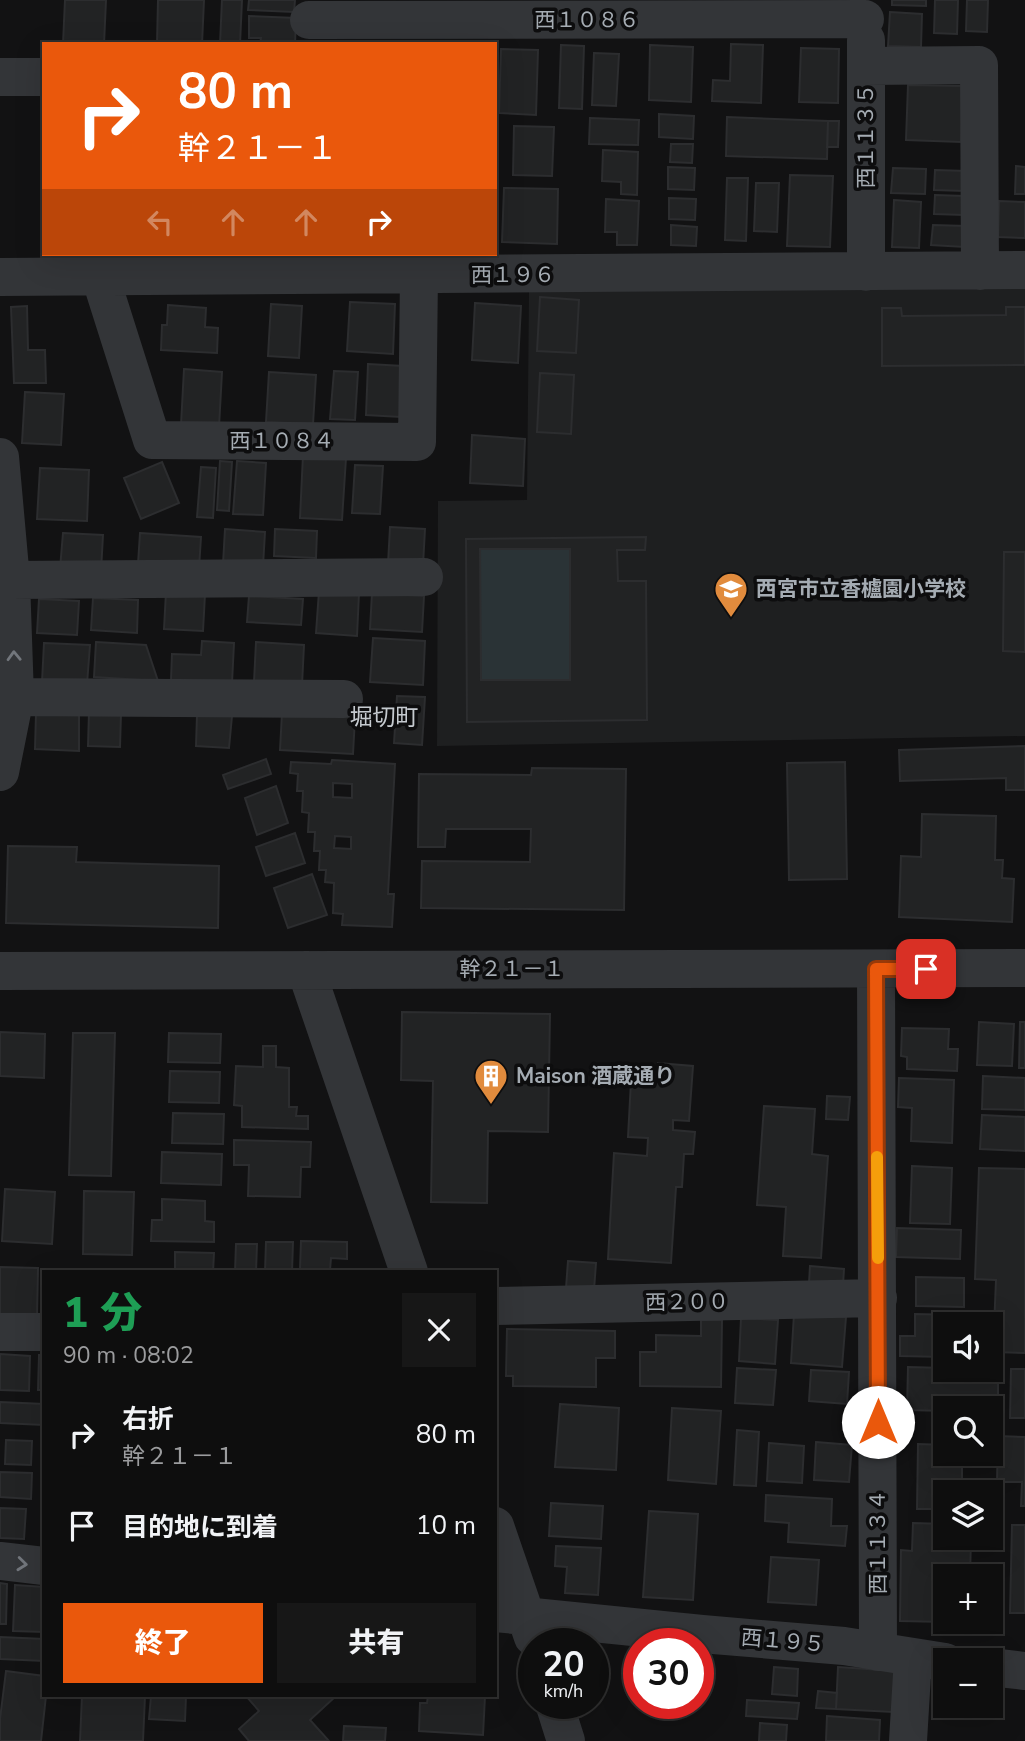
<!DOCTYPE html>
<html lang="ja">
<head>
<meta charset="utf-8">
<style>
  body { margin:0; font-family:"Nunito Sans","Noto Sans JP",sans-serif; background:#171717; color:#f1f3f6; height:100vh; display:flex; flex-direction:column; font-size:26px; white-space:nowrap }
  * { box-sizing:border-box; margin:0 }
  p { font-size:23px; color:#9b9c9e }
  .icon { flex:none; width:38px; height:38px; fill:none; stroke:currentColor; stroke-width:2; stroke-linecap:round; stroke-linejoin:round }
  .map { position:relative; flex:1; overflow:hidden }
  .sheet { position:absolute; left:42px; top:1270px; width:455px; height:427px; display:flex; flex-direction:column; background:#0e0e0e; border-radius:0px; box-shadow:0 7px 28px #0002,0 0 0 2px #2e2e2e }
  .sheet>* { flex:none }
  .guide { position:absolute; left:42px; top:42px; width:455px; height:214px; border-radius:0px; box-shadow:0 7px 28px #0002,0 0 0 2px #2e2e2e; background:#ea580c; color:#fff; overflow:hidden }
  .fabs { position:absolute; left:933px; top:1312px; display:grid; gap:14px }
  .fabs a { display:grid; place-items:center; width:70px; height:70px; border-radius:0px; background:#0e0e0e; box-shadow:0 7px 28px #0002,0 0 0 2px #2e2e2e; font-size:35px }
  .speed { position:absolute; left:518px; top:1628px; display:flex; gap:14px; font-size:35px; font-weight:700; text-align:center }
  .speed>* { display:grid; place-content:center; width:91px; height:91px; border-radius:50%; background:#0e0e0e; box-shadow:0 7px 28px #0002,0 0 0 2px #2e2e2e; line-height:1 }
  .speed small { font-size:18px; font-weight:400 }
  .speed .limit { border:10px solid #d22; background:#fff; color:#111 }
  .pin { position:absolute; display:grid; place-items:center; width:60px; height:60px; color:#fff; margin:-30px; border-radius:14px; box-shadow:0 4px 10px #0006 }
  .me { position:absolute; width:77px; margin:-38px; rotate:0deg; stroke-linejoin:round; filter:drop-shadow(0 0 5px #0008) }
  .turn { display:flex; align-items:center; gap:24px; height:147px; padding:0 21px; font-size:32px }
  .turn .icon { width:91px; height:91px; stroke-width:2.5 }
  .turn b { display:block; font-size:49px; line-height:60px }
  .lanes { display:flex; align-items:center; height:66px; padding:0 21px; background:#0003; justify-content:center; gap:35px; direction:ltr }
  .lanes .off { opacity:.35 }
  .round { display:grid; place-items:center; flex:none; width:74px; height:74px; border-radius:0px; background:#171717 }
  .head { display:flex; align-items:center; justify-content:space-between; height:119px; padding:0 21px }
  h1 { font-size:42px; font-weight:800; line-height:52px; color:#1e9e55 }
  .button { display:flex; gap:14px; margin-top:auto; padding:14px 21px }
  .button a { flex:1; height:80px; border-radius:0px; background:#ea580c; color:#fff; font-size:28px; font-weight:800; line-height:80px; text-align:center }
  .button a+a { background:#171717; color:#f1f3f6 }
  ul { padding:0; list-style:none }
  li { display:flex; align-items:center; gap:21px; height:91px; padding:0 21px }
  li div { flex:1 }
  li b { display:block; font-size:26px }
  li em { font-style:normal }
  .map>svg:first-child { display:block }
  .built { fill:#1e1f20 }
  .water { fill:#2a3336 }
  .building { fill:#222324; stroke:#2c2d2f; stroke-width:2; fill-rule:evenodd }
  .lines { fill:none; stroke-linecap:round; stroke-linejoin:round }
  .minor { stroke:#333538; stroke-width:38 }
  .oneway { stroke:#72767c }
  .route-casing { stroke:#983908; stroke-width:18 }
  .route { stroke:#ea580c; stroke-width:12 }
  .slow { stroke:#f59e0b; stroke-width:12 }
  .labels { text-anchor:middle; stroke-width:7; stroke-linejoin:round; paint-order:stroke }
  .street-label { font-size:21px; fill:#a5acb3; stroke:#0d0d0e }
  .poi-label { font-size:21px; font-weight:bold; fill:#a5acb3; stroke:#0d0d0e; text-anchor:start }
  .neighbourhood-label { font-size:23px; fill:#c5cacf; stroke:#0d0d0e }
</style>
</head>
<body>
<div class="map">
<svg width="1025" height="1741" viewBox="0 0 1025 1741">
  <rect width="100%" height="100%" fill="#121213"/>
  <path class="built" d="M 1025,288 L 1025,736 L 437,746 L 438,501 L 527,500 L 529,291 Z"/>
  <path class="water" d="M 480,549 L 570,549 L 570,680 L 481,680 Z"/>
  <path class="building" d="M 65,0 L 106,0 L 104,44 L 63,44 Z
    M 158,0 L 204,0 L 202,44 L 157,44 Z
    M 222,0 L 242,0 L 240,44 L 220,44 Z
    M 249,0 L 295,0 L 294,12 L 248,10 Z
    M 892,0 L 926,0 L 926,6 L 892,5 Z
    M 935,0 L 958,0 L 957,34 L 934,33 Z
    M 967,0 L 988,0 L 987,32 L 966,31 Z
    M 890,12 L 922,14 L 921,47 L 888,46 Z
    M 249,16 L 296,18 L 295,44 L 260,44 L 261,38 L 249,38 Z
    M 731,44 L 763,45 L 761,103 L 712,101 L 713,80 L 730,81 Z
    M 561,45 L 584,46 L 582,109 L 559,108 Z
    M 650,45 L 693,47 L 691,102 L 649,100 Z
    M 801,48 L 839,49 L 838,103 L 799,102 Z
    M 501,49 L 538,50 L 536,115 L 499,113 Z
    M 594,53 L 619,54 L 616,106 L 592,105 Z
    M 908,85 L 964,86 L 961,142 L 906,140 Z
    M 659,114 L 694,116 L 693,139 L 659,137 Z
    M 727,117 L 828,121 L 827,159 L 726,156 Z
    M 590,118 L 639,120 L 638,145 L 589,144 Z
    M 828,121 L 839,121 L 838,147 L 827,147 Z
    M 514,126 L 554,127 L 552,176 L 513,175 Z
    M 671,144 L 693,144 L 692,163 L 670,162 Z
    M 603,150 L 638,152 L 637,195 L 621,194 L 621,182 L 602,181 Z
    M 1016,166 L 1025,167 L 1025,194 L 1015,194 Z
    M 668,167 L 695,168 L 694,190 L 668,189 Z
    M 893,168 L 926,169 L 925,194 L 891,193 Z
    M 935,170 L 966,171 L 965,191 L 934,190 Z
    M 790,175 L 833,176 L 830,247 L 787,246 Z
    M 727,178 L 748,178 L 746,241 L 725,240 Z
    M 756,183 L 779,183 L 777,232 L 754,231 Z
    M 504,188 L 558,189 L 557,244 L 502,242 Z
    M 935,195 L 964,196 L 964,215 L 934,214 Z
    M 669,198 L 696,199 L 695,220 L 669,219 Z
    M 606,199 L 639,201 L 637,245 L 617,245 L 617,232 L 605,232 Z
    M 894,200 L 921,202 L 919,248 L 892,247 Z
    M 999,201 L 1025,202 L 1025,238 L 998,237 Z
    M 671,225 L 697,227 L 696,246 L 671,245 Z
    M 933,225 L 966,226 L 965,247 L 931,245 Z
    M 540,297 L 579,300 L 576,353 L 537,351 Z
    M 350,302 L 395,304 L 393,354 L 347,351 Z
    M 475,303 L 521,306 L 518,363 L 472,360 Z
    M 271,304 L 302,306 L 299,358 L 268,356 Z
    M 168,305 L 206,308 L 205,327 L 218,328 L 217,353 L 161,350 L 162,325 L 167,325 Z
    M 27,306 L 28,350 L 45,350 L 46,383 L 14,383 L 11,307 Z
    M 1006,307 L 1025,307 L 1025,365 L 882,366 L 882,308 L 901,308 L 902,316 L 1006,315 Z
    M 368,364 L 403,366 L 401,417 L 366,415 Z
    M 184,369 L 222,372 L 219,427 L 181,425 Z
    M 334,371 L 358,372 L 355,420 L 330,419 Z
    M 269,372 L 316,375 L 313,424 L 266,422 Z
    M 540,373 L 574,375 L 571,434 L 537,432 Z
    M 25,392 L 64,394 L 61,445 L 22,443 Z
    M 472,435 L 525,439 L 523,486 L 470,483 Z
    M 303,455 L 346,458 L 342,520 L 300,518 Z
    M 220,461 L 232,462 L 229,511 L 217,510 Z
    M 237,461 L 266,463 L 263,515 L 233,514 Z
    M 162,462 L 179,503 L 141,519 L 124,478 Z
    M 355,465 L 383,466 L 380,514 L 352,513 Z
    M 201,467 L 216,468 L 213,518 L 197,517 Z
    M 40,468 L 89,470 L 87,521 L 37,519 Z
    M 390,527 L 425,529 L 423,565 L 388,564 Z
    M 225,529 L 265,532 L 263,566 L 223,564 Z
    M 275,529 L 317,531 L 316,558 L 274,556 Z
    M 63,533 L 103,535 L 101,571 L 60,569 Z
    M 140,533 L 201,537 L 199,568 L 138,564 Z
    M 646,537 L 645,550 L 617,550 L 618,581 L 646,581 L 647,720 L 467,722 L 466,539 ZM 480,549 L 570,549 L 570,680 L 481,680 Z
    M 1004,552 L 1025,552 L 1025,652 L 1003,651 Z
    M 319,591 L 359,593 L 357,636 L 316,633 Z
    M 166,592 L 205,594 L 203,631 L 164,629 Z
    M 372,593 L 424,596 L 422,632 L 370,629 Z
    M 249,596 L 303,599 L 301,625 L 247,622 Z
    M 93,598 L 138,600 L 137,633 L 91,630 Z
    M 39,599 L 79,601 L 77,635 L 37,633 Z
    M 373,638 L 425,641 L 423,685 L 370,682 Z
    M 202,641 L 234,643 L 232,683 L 171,680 L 172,654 L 201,655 Z
    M 96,642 L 146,645 L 158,681 L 94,677 Z
    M 256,642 L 304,645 L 302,685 L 254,682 Z
    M 44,643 L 90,645 L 87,684 L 42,682 Z
    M 397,696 L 425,697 L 422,745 L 394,743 Z
    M 89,712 L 121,713 L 120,747 L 88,746 Z
    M 282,713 L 355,717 L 353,754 L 280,750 Z
    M 36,714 L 79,714 L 79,751 L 35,749 Z
    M 197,715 L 232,716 L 229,748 L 196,746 Z
    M 1025,746 L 1025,790 L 1006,790 L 1006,778 L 900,781 L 899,750 Z
    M 266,759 L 271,774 L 228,789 L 223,775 Z
    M 332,760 L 395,764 L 388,894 L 394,894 L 392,927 L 342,925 L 343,914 L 333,913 L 334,883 L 325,882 L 326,870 L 319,870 L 320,851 L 314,851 L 315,832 L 308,832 L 309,813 L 302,812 L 303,791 L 297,791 L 298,774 L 290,773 L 291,762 L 331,764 ZM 333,783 L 352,784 L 352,798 L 333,797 ZM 335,836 L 351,837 L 351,849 L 334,848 Z
    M 845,762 L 847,879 L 789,880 L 787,763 Z
    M 532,768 L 626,769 L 624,910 L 421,908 L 422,861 L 530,862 L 531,829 L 446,829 L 445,847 L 418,847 L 419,774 L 531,775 Z
    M 276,786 L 288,823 L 257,835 L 245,798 Z
    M 922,814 L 996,816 L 995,860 L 1003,860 L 1002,878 L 1014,879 L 1012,922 L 899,917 L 901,856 L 921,857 Z
    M 295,833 L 305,863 L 266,876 L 256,847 Z
    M 8,846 L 77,847 L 76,862 L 219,866 L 218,928 L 6,923 Z
    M 312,874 L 327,915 L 288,928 L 274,888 Z
    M 402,1012 L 550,1014 L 548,1132 L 488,1131 L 487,1203 L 431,1202 L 433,1081 L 401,1080 Z
    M 979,1022 L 1014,1024 L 1012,1066 L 977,1065 Z
    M 1020,1022 L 1025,1022 L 1025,1068 L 1019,1068 Z
    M 902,1028 L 949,1029 L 948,1049 L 958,1049 L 957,1071 L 907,1069 L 907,1057 L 901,1056 Z
    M 0,1032 L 45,1034 L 44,1078 L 0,1076 Z
    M 73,1033 L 115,1033 L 111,1176 L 69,1175 Z
    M 169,1033 L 221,1034 L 220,1063 L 168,1062 Z
    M 263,1046 L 276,1046 L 276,1067 L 289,1068 L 289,1107 L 297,1107 L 296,1116 L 308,1116 L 308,1129 L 242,1127 L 242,1106 L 234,1105 L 236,1066 L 263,1067 Z
    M 658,1063 L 693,1066 L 689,1121 L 673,1120 L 673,1130 L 695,1132 L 693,1154 L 684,1154 L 682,1187 L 676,1187 L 671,1263 L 608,1259 L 614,1153 L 647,1156 L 648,1138 L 628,1137 L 631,1081 L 657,1083 Z
    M 170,1071 L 220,1072 L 219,1103 L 169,1102 Z
    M 983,1076 L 1025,1078 L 1025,1110 L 982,1109 Z
    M 899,1078 L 954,1080 L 952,1143 L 911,1141 L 912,1108 L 898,1107 Z
    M 827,1096 L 850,1097 L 848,1120 L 826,1119 Z
    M 764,1106 L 815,1109 L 812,1154 L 828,1156 L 821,1258 L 783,1256 L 786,1207 L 757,1205 Z
    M 173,1113 L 224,1114 L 223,1144 L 172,1143 Z
    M 982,1115 L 1025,1117 L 1025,1151 L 980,1149 Z
    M 234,1140 L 311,1142 L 310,1167 L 301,1167 L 300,1197 L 248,1196 L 249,1165 L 234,1165 Z
    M 162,1152 L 222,1154 L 221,1185 L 161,1183 Z
    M 912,1166 L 952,1168 L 950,1224 L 910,1223 Z
    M 979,1168 L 1025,1169 L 1025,1353 L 993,1352 L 996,1280 L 975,1279 Z
    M 5,1189 L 55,1192 L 52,1244 L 2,1241 Z
    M 84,1191 L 134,1192 L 132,1255 L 83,1254 Z
    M 162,1199 L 205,1201 L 205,1221 L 214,1222 L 214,1242 L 151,1241 L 152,1220 L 162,1220 Z
    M 897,1228 L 961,1230 L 960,1259 L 896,1257 Z
    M 301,1241 L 347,1242 L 347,1259 L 331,1258 L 330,1270 L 300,1269 Z
    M 266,1242 L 293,1242 L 292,1272 L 265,1272 Z
    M 236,1244 L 257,1244 L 256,1272 L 235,1272 Z
    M 175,1252 L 214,1253 L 213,1272 L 175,1272 Z
    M 568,1261 L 596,1263 L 594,1290 L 566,1288 Z
    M 810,1266 L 844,1269 L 843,1285 L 809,1283 Z
    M 0,1267 L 38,1268 L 37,1317 L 0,1316 Z
    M 81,1269 L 143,1271 L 143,1272 L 81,1272 Z
    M 916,1277 L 964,1278 L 964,1307 L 916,1306 Z
    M 794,1314 L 846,1317 L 842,1367 L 791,1363 Z
    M 915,1314 L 956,1315 L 955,1325 L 945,1325 L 945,1357 L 900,1356 L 900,1336 L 915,1336 Z
    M 741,1318 L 778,1320 L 775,1364 L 739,1361 Z
    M 701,1320 L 722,1320 L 721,1387 L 640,1386 L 640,1352 L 656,1352 L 656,1335 L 701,1336 Z
    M 507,1329 L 615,1331 L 615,1358 L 596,1358 L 596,1387 L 513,1386 L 513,1376 L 506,1376 Z
    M 0,1354 L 30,1356 L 29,1391 L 0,1390 Z
    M 39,1355 L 44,1355 L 44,1390 L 38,1390 Z
    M 908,1367 L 945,1368 L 945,1370 L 998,1369 L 998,1395 L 950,1395 L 949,1409 L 945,1409 L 945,1411 L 907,1410 Z
    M 737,1368 L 776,1370 L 773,1405 L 735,1403 Z
    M 1011,1369 L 1025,1369 L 1025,1418 L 1010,1418 Z
    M 811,1370 L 849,1372 L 847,1404 L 809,1401 Z
    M 0,1402 L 44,1404 L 44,1425 L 0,1423 Z
    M 560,1404 L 619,1408 L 616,1470 L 555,1467 Z
    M 672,1408 L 721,1411 L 716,1484 L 668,1480 Z
    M 737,1430 L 759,1432 L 756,1486 L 734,1485 Z
    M 998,1436 L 1025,1437 L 1025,1506 L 1021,1506 L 1022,1482 L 997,1482 Z
    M 6,1440 L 32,1441 L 31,1465 L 5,1464 Z
    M 816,1442 L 852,1445 L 849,1482 L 814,1480 Z
    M 769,1443 L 804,1446 L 802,1483 L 767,1481 Z
    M 918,1444 L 945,1445 L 945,1454 L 962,1454 L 962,1493 L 945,1493 L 945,1509 L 917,1509 Z
    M 0,1472 L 32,1473 L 31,1499 L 0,1497 Z
    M 766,1495 L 832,1499 L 831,1526 L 847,1526 L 845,1546 L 788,1542 L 789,1523 L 765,1521 Z
    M 551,1503 L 603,1506 L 601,1539 L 549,1536 Z
    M 0,1508 L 26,1509 L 24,1539 L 0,1538 Z
    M 649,1511 L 698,1514 L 693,1600 L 643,1597 Z
    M 913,1523 L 945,1524 L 945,1538 L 971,1538 L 970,1577 L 945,1577 L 945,1622 L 900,1621 L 901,1550 L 912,1551 Z
    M 1012,1525 L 1025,1525 L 1025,1613 L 1010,1613 Z
    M 556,1546 L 601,1548 L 598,1595 L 565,1593 L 567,1567 L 555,1566 Z
    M 771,1557 L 819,1560 L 816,1605 L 768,1602 Z
    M 0,1583 L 7,1584 L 6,1624 L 0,1624 Z
    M 15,1585 L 44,1587 L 44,1632 L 13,1631 Z
    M 0,1637 L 44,1639 L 44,1661 L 0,1659 Z
    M 774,1667 L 798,1669 L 797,1696 L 772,1694 Z
    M 838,1667 L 896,1671 L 893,1712 L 836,1709 Z
    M 6,1671 L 44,1676 L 44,1696 L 46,1696 L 41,1741 L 0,1741 L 0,1719 Z
    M 818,1691 L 837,1693 L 836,1709 L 816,1708 Z
    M 82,1696 L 145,1696 L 143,1741 L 80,1741 Z
    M 151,1696 L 186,1696 L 185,1721 L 149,1719 Z
    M 246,1696 L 336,1696 L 310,1720 L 329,1741 L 249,1741 L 239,1729 L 259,1711 Z
    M 428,1696 L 485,1696 L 483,1735 L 419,1731 L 420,1703 L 427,1703 Z
    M 747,1700 L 799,1703 L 797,1719 L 746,1716 Z
    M 827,1716 L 880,1720 L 879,1741 L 826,1741 Z
    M 760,1723 L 787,1725 L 786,1741 L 759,1741 Z
    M 344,1726 L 386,1728 L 385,1741 L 343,1741 Z"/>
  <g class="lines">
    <path class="minor" d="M 309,20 L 865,19
      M 866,40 L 866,272
      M 866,66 L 979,65 L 980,271
      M 0,77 L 44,77
      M 93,254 L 152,440 L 417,442 L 419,275
      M 0,277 L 1025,270
      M 0,457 L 11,580 L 15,697 L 0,772
      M 11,580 L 424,577
      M 15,697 L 344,699
      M 876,969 L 878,1652
      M 306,970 L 409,1272
      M 0,971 L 1025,968
      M 495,1306 L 878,1298
      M 0,1332 L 44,1332
      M 495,1526 L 533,1637
      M 0,1561 L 44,1566
      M 495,1613 L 702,1634 L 844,1646 L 945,1662
      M 990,1667 L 1025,1671
      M 554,1703 L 566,1741
      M 908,1741 L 913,1658"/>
  </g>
  <defs><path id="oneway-chevron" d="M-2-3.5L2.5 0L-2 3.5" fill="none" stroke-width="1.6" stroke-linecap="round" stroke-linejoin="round" transform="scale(1.75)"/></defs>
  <g class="oneway">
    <use href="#oneway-chevron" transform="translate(14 656) rotate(-92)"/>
    <use href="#oneway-chevron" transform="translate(22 1564) rotate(6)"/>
  </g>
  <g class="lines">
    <defs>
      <path id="route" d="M 878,1422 L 876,969 L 926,969"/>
    </defs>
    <use href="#route" class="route-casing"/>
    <use href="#route" class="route"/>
    <path class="slow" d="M 877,1157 L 878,1258"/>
  </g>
  <defs>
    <symbol id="school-pin" viewBox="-11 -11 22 30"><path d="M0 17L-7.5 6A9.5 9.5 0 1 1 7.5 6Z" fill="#e18b3d" stroke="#0d0d0e"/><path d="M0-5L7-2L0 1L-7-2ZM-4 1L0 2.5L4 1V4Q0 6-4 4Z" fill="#fff"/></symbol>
    <symbol id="building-pin" viewBox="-11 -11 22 30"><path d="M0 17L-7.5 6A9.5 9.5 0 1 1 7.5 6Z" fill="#e18b3d" stroke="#0d0d0e"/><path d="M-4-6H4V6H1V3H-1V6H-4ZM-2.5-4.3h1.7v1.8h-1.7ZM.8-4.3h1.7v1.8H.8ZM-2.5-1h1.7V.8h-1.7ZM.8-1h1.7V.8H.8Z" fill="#fff"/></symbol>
  </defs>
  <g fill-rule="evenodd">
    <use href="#school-pin" x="712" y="570" width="38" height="52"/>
    <use href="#building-pin" x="472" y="1057" width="38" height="52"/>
  </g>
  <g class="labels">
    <g class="street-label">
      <text x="587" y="27">西１０８６</text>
      <text transform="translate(866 136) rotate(-90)" y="7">西１１３５</text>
      <text x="513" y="282">西１９６</text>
      <text x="282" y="448">西１０８４</text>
      <text x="512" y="976">幹２１－１</text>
      <text transform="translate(687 1302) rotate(-1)" y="7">西２００</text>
      <text transform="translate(878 1542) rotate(-90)" y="7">西１１３４</text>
      <text transform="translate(783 1641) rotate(5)" y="7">西１９５</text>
    </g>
    <g class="poi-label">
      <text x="756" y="596">西宮市立香櫨園小学校</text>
      <text x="516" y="1083">Maison 酒蔵通り</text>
    </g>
    <g class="neighbourhood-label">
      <text x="384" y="725">堀切町</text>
    </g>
  </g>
</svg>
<div class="fabs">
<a><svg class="icon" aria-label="sound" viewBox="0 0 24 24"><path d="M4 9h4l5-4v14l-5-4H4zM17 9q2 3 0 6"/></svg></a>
<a><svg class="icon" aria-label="search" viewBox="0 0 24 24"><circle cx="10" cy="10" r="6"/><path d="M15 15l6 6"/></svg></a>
<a><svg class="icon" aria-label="layers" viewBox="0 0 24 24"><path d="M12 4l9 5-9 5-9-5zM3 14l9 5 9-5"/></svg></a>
<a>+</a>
<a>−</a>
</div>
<div class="speed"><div>20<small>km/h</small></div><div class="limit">30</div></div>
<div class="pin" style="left:926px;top:969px;background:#d93025"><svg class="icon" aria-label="arrive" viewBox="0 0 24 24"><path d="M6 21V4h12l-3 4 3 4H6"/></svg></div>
<svg class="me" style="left:878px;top:1422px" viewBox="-20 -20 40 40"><circle r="19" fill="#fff"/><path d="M0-13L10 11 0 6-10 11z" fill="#ea580c"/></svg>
<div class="guide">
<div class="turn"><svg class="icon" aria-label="right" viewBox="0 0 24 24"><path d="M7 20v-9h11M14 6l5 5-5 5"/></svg><div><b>80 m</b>幹２１－１</div></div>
<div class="lanes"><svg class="icon off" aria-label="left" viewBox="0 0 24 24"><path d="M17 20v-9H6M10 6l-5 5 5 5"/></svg><svg class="icon off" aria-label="ahead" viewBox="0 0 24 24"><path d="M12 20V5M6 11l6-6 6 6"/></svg><svg class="icon off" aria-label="ahead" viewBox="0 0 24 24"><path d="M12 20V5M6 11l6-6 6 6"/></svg><svg class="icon" aria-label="right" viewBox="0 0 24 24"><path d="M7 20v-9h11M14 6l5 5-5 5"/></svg></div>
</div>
<section class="sheet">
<div class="head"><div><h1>1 分</h1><p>90 m · 08:02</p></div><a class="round"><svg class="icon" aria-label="close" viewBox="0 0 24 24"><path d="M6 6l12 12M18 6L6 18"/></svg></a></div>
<ul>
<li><svg class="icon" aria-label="right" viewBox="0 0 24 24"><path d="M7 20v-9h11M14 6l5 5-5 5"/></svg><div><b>右折</b><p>幹２１－１</p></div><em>80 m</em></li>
<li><svg class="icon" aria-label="arrive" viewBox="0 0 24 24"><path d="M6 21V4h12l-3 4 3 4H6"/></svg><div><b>目的地に到着</b></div><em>10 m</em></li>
</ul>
<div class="button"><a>終了</a><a>共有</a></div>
</section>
</div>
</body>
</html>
